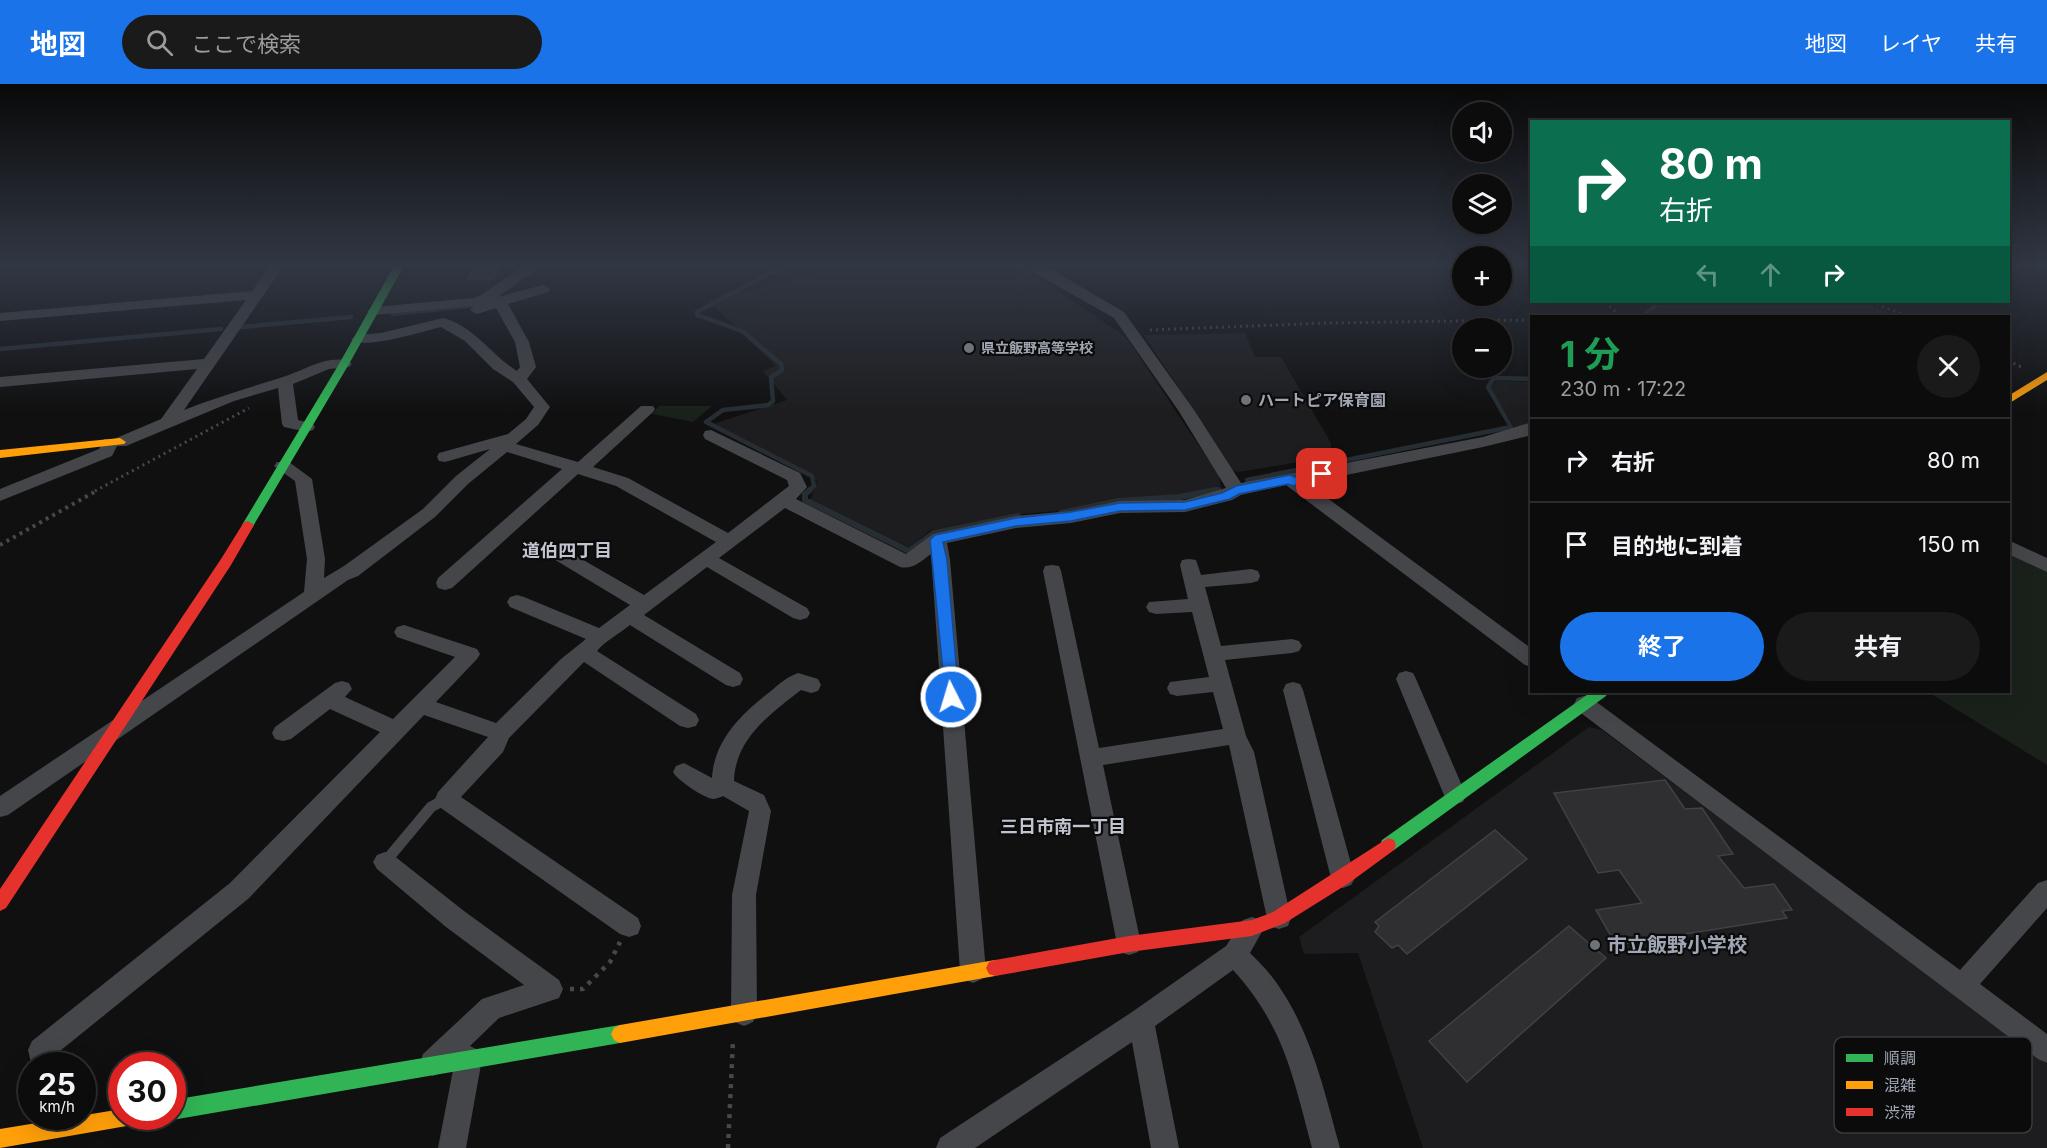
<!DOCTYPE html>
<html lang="ja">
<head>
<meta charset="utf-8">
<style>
  body { margin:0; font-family:Inter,"Noto Sans JP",sans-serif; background:#1a1a1b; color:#f1f3f6; height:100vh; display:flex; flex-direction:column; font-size:22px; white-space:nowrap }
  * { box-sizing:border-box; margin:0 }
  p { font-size:20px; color:#9a9b9d }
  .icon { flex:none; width:33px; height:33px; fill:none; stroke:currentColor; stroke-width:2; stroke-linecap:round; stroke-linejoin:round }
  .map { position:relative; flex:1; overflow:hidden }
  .sheet { position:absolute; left:1530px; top:231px; width:480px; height:378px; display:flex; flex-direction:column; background:#0c0c0d; border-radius:0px; box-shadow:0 6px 24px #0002,0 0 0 2px #2c2c2e }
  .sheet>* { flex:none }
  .hud { position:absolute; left:1530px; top:36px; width:480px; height:183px; border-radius:0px; box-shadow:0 6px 24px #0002,0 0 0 2px #2c2c2e; background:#0b6e4f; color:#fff; overflow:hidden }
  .controls { position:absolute; left:1452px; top:18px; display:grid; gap:12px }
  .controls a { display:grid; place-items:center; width:60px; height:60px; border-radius:50%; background:#0c0c0d; box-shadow:0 6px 24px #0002,0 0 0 2px #2c2c2e; font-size:30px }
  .speed { position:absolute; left:18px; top:968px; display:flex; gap:12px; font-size:30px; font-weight:700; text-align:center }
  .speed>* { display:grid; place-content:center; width:78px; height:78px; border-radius:50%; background:#0c0c0d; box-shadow:0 6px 24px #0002,0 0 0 2px #2c2c2e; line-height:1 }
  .speed small { font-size:15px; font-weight:400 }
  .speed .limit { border:9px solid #d22; background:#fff; color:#111 }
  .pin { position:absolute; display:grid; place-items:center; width:51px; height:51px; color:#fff; margin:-26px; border-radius:12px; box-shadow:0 3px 9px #0006 }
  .me { position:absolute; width:66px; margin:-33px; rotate:355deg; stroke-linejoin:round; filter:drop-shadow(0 0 4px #0008) }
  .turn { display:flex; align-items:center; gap:21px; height:126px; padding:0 30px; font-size:27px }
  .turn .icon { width:78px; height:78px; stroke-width:2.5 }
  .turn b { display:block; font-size:42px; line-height:51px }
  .lanes { display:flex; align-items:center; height:57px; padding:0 30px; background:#0003; justify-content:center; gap:30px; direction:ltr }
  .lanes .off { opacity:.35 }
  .round { display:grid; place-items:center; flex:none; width:63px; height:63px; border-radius:32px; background:#1a1a1b }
  .headline { display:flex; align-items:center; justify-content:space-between; height:102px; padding:0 30px }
  h1 { font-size:36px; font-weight:700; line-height:45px; color:#1e9e55 }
  .primary-button { display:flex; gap:12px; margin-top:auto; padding:12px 30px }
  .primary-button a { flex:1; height:69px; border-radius:36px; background:#1a73e8; color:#fff; font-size:24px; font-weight:700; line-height:69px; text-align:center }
  .primary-button a+a { background:#1a1a1b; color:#f1f3f6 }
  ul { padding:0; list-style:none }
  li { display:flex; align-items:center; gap:18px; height:84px; padding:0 30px; border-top:2px solid #2c2c2e }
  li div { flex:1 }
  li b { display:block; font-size:22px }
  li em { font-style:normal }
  header { display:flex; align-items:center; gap:36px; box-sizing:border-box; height:84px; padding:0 30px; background:#1a73e8; color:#fff }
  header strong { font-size:28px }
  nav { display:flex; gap:33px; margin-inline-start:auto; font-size:21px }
  .search { width:420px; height:54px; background:#1a1a1b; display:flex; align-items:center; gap:15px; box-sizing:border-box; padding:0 21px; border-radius:33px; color:#9a9b9d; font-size:22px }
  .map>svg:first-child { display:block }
  .built { fill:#1d1d1f }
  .green { fill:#1a211b }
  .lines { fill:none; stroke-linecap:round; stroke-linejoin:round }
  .stream-far1 { stroke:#262e34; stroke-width:4.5 }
  .stream { stroke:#262e34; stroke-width:6 }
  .building { fill:#2f2f32; stroke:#3f4145; stroke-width:1.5 }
  .path-far2 { stroke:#46484c; stroke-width:3; stroke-dasharray:2 4; stroke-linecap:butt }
  .path-far1 { stroke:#46484c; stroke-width:4; stroke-dasharray:3 4.5; stroke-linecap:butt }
  .path { stroke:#46484c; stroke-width:4.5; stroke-dasharray:4 6; stroke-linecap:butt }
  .lane { stroke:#45464a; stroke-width:11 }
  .street { fill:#45464a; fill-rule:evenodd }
  .fast { fill:#30b455; fill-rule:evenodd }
  .slow { fill:#ff9f0a; fill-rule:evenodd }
  .jam { fill:#e5322d; fill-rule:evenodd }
  .route { fill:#1a73e8; stroke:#114b97; stroke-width:1.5 }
  .poi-dot { fill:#6e727a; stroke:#0b0b0c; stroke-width:2 }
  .labels { text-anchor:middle; stroke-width:4.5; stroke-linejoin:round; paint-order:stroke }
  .far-poi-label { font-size:14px; font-weight:bold; fill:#a0a6b3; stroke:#0b0b0c; text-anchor:start }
  .poi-label { font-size:16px; font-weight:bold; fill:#a0a6b3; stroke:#0b0b0c; text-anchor:start }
  .neighbourhood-label { font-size:18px; font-weight:bold; fill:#c1c5cf; stroke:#0b0b0c }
  .near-poi-label { font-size:20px; font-weight:bold; fill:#a0a6b3; stroke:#0b0b0c; text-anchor:start }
  .key { fill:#0b0b0c; stroke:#383a3e; stroke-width:1.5 }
  .key-label { font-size:16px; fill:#a0a6b3 }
</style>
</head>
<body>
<header>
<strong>地図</strong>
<div class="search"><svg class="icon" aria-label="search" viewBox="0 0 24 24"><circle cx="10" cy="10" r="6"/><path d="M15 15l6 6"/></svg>ここで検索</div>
<nav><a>地図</a><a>レイヤ</a><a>共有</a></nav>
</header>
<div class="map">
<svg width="2047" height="1064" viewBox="0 0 2047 1064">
  <rect width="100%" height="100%" fill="#101011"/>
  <path class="built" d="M 846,180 L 1008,180 L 1030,189 L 1126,253 L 1218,390 L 1221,402 L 1181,411 L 1114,414 L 1059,427 L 1010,431 L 931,446 L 909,463 L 810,416 L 817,397 L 713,340 L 787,316 L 763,287 L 776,282 L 709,217 Z
    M 1662,218 L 1864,218 L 1897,232 L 1645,232 Z
    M 1245,249 L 1255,273 L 1281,273 L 1331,359 L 1331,373 L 1238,388 L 1232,386 L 1144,251 Z
    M 1497,297 L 1531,298 L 1531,338 L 1515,344 L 1490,303 Z
    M 1589,643 L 1602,646 L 2047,980 L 2047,1064 L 1423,1064 L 1358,869 L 1304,870 L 1299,853 Z"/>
  <path class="green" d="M 659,322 L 712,322 L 693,338 L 652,330 Z
    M 2009,467 L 2047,487 L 2047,681 L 1928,608 L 2008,608 Z"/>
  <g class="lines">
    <path class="stream-far1" d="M 797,180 L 772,188 L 697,228 L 697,231 L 742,247 L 781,280 L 782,286 L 771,293 L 773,317 L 768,321 L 723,326 L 706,338 L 812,392 L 814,402 L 808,407
      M 1008,180 L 1029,187
      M 528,190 L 545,180
      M 393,230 L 479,221
      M 1642,232 L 1660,218
      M 241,243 L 351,233
      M 0,265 L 221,245
      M 1247,396 L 1511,343 L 1488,303 L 1494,294 L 1532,295
      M 1208,407 L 1219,405"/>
    <path class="stream" d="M 810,406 L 805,410 L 805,416 L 909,467 L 934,449 L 1018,432
      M 1061,429 L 1117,417 L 1180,413 L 1216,406"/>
  </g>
  <path class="building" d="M 474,180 L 500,180 L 494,195 L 467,196 Z
    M 1665,696 L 1685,725 L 1702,724 L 1733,770 L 1718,772 L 1744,804 L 1774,800 L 1792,826 L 1782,827 L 1787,834 L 1616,861 L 1596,826 L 1642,819 L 1619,786 L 1598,789 L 1554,709 Z
    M 1495,746 L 1527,775 L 1407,870 L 1398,861 L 1392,864 L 1375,848 L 1379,842 L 1375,838 Z
    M 1569,842 L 1606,874 L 1467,998 L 1429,957 Z"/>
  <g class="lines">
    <path class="path-far2" d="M 1605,218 L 1620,232
      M 1871,218 L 1906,232
      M 1150,246 L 1325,239 L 1532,236
      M 2008,277 L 2024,284
      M 95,407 L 249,324"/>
    <path class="path-far1" d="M 0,461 L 98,406"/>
    <path class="path" d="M 570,905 L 583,905 L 610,878 L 620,858
      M 728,1064 L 733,956"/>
    <path class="lane" d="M 385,778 L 431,723 L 446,715"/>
    <path class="street" d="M 271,180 L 285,180 L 184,326 C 217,313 252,303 286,292 C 307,285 326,271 349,277 L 352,280 L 349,283 L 329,285 L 293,300 L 298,336 L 313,340 L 315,343 L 313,346 L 307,348 L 284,343 L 282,340 L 278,304 L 234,317 L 126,362 L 117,362 L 112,372 L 0,417 L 0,405 L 99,365 L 104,355 L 114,355 L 161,335 L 197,285 L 0,303 L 0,293 L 204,275 L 246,216 L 0,237 L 0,229 L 252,207 Z
      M 527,180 L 543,180 L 498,213 L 543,201 L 550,205 L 548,208 L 508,220 L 529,258 L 536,283 L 527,295 L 550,323 L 538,341 L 516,360 L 578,378 L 641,322 L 653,322 L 655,325 L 653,328 L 593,383 L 628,394 L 728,449 L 789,402 L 787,396 L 705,355 L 703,351 L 705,347 L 711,346 L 800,389 L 807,403 L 796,415 L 906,470 L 933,450 L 1016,432 L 1071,427 L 1120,417 L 1185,416 L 1226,404 L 1178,326 L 1114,234 L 1033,188 L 1028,180 L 1042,180 L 1124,228 L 1194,326 L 1241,399 L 1483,353 L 1532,338 L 1532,350 L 1528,352 L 1483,363 L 1307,399 L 1532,565 L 1532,583 L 1525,581 L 1286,401 L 1241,411 L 1232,416 L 1185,428 L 1120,429 L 1071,439 L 1016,444 L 947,459 L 950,476 L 986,887 L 982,895 L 973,899 L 964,895 L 960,887 L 931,470 C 921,477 913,486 900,483 L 785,424 L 719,474 L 807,524 L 810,529 L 807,534 L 800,536 L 793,534 L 707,483 L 644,531 L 740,589 L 743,595 L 740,601 L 733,603 L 726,601 L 630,541 C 619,550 605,557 597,567 L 696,630 L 699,636 L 696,642 L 688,644 L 680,642 L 584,578 L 509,654 L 503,668 L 461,713 L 638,834 L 641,842 L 638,850 L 629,853 L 620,850 L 438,722 L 435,715 L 438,708 L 488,653 L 424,631 L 248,815 L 55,971 L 57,981 L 32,981 L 32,983 L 28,966 L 32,957 L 230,799 L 380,648 L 330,625 L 291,655 L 283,657 L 275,655 L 272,649 L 275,643 L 335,599 L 342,597 L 349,599 L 352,605 L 345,613 L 393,635 L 455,573 L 397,553 L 394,548 L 397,543 L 404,541 L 477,565 L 480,570 L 477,575 L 436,618 L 496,639 L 561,575 L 586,555 L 510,523 L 507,518 L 510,513 L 517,511 L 524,513 L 599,544 L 630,521 L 552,474 L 550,470 L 552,466 L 559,464 L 566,466 L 644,511 L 716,458 L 616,402 L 578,390 L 452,504 L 445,506 L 438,504 L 436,499 L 438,494 L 562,385 L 507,368 L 468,400 L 435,433 L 358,492 L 348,496 L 8,731 L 0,733 L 0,712 L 304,508 L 307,475 L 295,397 L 274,382 L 277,378 L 289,378 L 312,395 L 325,475 L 324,494 L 344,482 L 423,425 L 456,392 L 490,365 L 445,378 L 439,377 L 437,373 L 439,369 L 508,350 L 526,335 L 534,323 L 513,298 L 493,285 L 465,257 L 441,243 C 424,247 362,267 351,255 L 358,251 L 381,249 L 443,234 C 473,241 491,271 517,287 L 520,283 L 515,258 L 496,224 L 477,230 L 470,226 L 473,222 L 374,231 L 367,227 L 374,223 L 473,214 L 481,211 Z
      M 2008,456 L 2047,474 L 2047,488 L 2008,470 Z
      M 1189,475 L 1196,476 L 1201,491 L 1251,485 L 1258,487 L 1260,492 L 1258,497 L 1251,499 L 1205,503 L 1221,562 L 1292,555 L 1299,557 L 1302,562 L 1299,567 L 1292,569 L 1225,576 L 1246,652 L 1254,668 L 1291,834 L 1288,842 L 1279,845 L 1270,842 L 1267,834 L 1229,661 L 1103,681 L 1141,860 L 1138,868 L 1129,871 L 1120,868 L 1117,860 L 1043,487 L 1045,482 L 1052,481 L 1059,482 L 1061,487 L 1099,664 L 1223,645 L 1213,608 L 1177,612 L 1170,610 L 1167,604 L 1170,598 L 1209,593 L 1192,528 L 1156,530 L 1149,528 L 1146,523 L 1149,518 L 1188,515 L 1180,481 L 1182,476 Z
      M 1406,587 L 1413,589 L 1416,595 L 1466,711 L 1463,718 L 1455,720 L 1447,718 L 1444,711 L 1396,595 L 1399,589 Z
      M 798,589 L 818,595 L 821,601 L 818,607 L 811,609 L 801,606 C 770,630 735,655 734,697 L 764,711 L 771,727 L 756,811 L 757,929 L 753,938 L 744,942 L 735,938 L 731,929 L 732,811 L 749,727 L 723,712 C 721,713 715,715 713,715 C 704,714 677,696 673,688 L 676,682 L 684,679 L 712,694 C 714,656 742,629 771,607 C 779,600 787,593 798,589 Z
      M 1293,598 L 1300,600 L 1303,606 L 1355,794 L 1351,801 L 1343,804 L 1335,801 L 1331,794 L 1283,606 L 1286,600 Z
      M 1584,612 L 1591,614 L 1960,886 L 2038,799 L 2047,796 L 2047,824 L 1980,900 L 2047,950 L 2047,979 L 2038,975 L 1577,626 L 1574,620 L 1577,614 Z
      M 385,768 L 393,771 L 464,827 L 559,896 L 563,905 L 559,914 L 499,934 L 470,962 L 478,966 L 482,975 L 466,1064 L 438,1064 L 455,976 L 443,988 L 433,992 L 423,988 L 420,979 L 423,970 L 482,915 L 524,901 L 446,843 L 377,785 L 373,778 L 377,771 Z
      M 1252,833 L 1261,836 L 1264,844 L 1250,869 C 1261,880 1272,891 1280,904 C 1312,951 1325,1010 1340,1064 L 1312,1064 C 1293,993 1284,942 1233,886 L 1155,942 L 1179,1064 L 1151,1064 L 1132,958 L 975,1064 L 936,1064 L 940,1054 L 1132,928 L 1226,862 L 1243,836 Z"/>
    <path class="fast" d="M 395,180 L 405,180 L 349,280 L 252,444 L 244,444 L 242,441 L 339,280 Z
      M 1591,608 L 1608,608 L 1606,612 L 1394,766 L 1388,768 L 1382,766 L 1380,761 L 1382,756 Z
      M 620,941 L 626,944 L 629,950 L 626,956 L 620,959 L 172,1036 L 165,1032 L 172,1032 L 172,1016 Z"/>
    <path class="slow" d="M 2047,288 L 2047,296 L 2008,320 L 2008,312 Z
      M 120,354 L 126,358 L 124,360 L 0,374 L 0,366 Z
      M 995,876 L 1001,878 L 1004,884 L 1001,890 L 995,892 L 620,959 L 614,956 L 611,950 L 614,944 L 620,941 Z
      M 122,1025 L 122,1032 L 147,1032 L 144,1039 L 0,1064 L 0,1045 Z"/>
    <path class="jam" d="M 248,437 L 254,441 L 231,481 L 6,824 L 0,827 L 0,805 L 221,475 L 244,438 Z
      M 1388,754 L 1394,756 L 1396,761 L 1394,766 L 1349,799 L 1285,839 L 1252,852 L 1129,868 L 995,892 L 989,890 L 986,884 L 989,878 L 995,876 L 1129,852 L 1252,836 L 1273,828 Z"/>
  </g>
  <linearGradient id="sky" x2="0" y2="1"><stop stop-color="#090909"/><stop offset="0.55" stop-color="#313743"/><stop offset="1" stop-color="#313743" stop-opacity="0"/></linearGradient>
  <rect width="2047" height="329" fill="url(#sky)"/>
  <path class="route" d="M 1322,386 L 1328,390 L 1326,393 L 1293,402 L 1288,400 L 1239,410 L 1230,415 L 1185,426 L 1120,427 L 1071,437 L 1016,442 L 943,458 L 947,476 L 959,613 L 956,617 L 946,617 L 930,456 L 935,451 L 1016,434 L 1071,428 L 1120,419 L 1185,418 L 1222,409 L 1236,402 L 1290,391 L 1295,393 Z"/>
  <g class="poi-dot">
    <circle cx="969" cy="264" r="6"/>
    <circle cx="1246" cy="316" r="6"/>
    <circle cx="1595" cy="861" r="6"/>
  </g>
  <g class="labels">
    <g class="far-poi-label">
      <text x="981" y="269">県立飯野高等学校</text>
    </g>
    <g class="poi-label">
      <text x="1258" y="322">ハートピア保育園</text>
    </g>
    <g class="neighbourhood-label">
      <text x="567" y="473">道伯四丁目</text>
      <text x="1063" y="749">三日市南一丁目</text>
    </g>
    <g class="near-poi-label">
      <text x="1607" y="868">市立飯野小学校</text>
    </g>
  </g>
  <rect x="1834" y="953" width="198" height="96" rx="9" class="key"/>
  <rect x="1846" y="970" width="27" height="8" fill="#30b455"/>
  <rect x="1846" y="997" width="27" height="8" fill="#ff9f0a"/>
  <rect x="1846" y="1024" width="27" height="8" fill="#e5322d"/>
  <g class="key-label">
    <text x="1884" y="980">順調</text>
    <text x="1884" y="1007">混雑</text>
    <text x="1884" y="1034">渋滞</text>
  </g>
</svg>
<div class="controls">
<a><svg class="icon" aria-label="sound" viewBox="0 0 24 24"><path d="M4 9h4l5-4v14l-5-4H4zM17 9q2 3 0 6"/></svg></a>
<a><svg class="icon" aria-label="layers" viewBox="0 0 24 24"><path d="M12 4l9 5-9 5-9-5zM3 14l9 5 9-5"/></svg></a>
<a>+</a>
<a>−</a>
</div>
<div class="speed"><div>25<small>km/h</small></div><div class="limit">30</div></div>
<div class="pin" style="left:1322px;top:390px;background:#d93025"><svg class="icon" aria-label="arrive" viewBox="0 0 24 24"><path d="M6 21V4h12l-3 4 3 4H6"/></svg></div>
<svg class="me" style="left:951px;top:613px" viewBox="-20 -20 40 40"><circle r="17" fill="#1a73e8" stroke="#fff" stroke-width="3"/><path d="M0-11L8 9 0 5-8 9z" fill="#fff"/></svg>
<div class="hud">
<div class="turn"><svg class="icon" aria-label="right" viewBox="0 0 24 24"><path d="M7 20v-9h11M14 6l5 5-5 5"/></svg><div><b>80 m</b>右折</div></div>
<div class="lanes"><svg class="icon off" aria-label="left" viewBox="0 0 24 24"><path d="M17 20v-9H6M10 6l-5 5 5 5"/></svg><svg class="icon off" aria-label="ahead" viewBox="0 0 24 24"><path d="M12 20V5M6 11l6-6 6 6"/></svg><svg class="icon" aria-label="right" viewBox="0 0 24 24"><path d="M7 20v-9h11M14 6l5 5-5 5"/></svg></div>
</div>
<section class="sheet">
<div class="headline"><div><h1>1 分</h1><p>230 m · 17:22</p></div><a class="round"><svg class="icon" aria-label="close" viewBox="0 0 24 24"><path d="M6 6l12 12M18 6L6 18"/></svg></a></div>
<ul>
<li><svg class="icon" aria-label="right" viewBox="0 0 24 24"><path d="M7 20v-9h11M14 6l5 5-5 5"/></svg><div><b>右折</b></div><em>80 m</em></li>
<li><svg class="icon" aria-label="arrive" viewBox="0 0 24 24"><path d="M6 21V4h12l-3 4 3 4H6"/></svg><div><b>目的地に到着</b></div><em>150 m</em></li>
</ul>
<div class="primary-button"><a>終了</a><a>共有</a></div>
</section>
</div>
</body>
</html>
